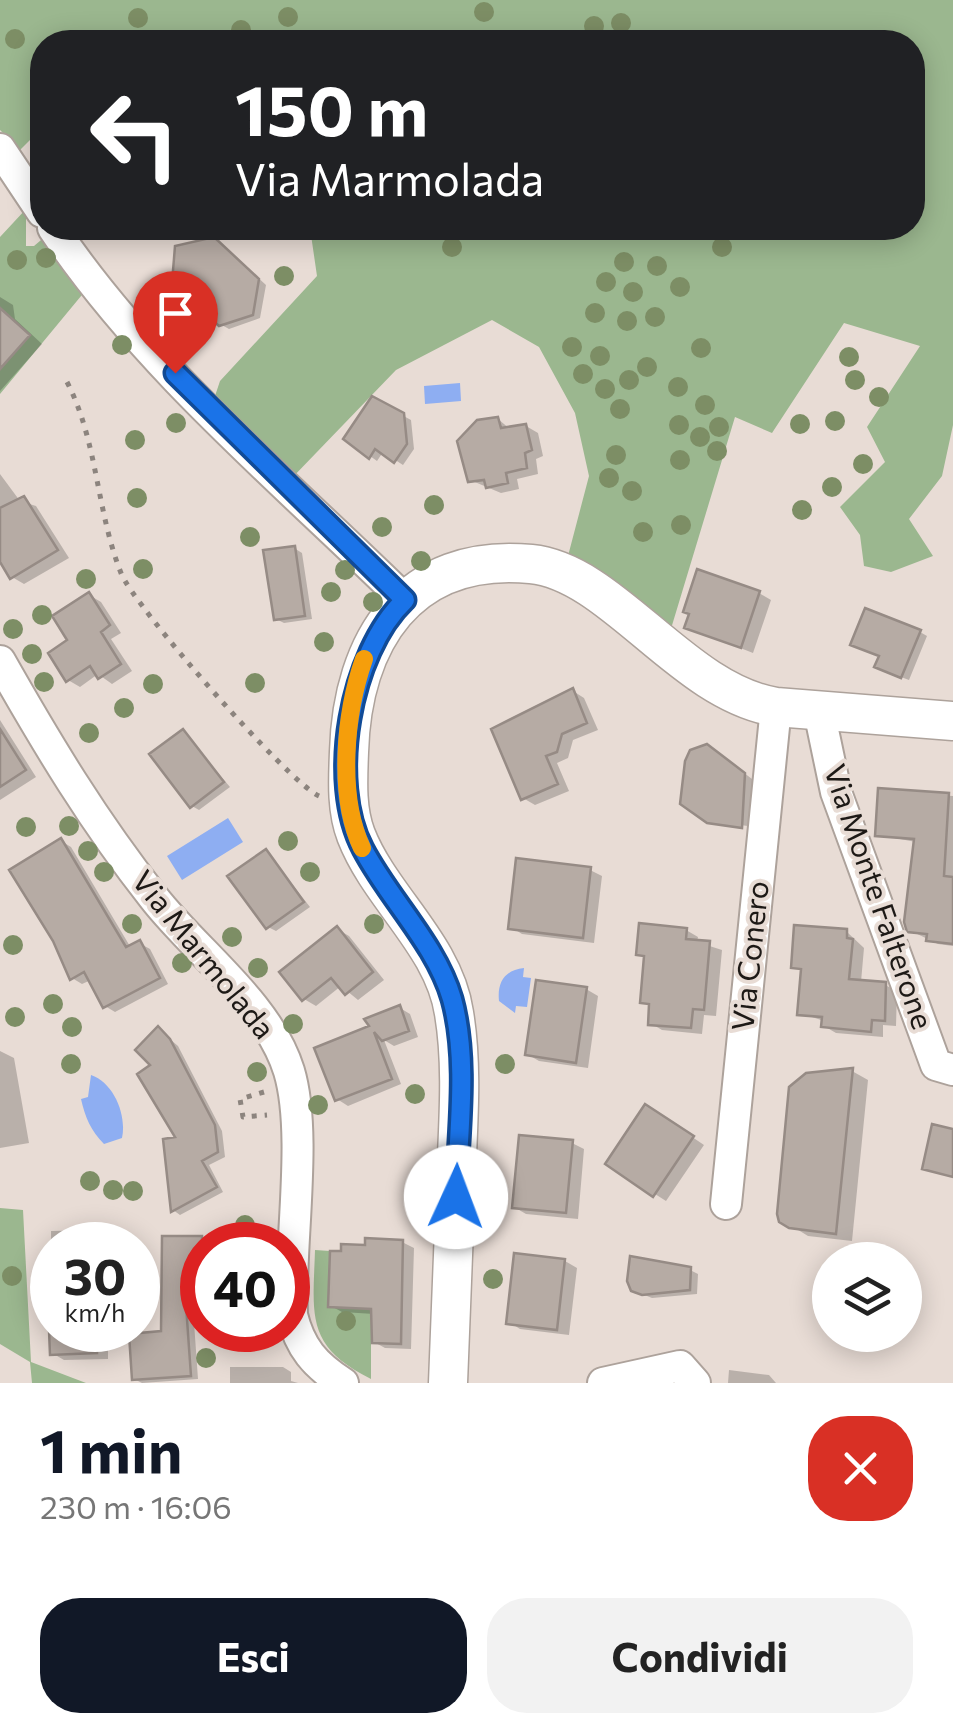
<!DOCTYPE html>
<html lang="it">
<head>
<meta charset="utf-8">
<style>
  body { margin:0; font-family:Commissioner,sans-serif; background:#f2f2f2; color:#222; height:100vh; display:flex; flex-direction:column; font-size:38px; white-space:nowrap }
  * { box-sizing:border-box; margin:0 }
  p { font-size:32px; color:#767676 }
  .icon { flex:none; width:55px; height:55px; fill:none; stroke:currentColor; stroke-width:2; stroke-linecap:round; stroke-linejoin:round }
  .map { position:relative; height:1383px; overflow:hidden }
  .details { display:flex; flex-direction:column; background:#fff; flex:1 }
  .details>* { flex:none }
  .hud { position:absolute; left:30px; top:30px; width:895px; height:210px; border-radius:40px; box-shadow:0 5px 25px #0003; background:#202124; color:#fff; overflow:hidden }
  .tools { position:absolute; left:812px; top:1242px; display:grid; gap:20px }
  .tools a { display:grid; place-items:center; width:110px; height:110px; border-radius:50%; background:#fff; box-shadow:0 5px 25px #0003; font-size:50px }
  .speed { position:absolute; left:30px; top:1222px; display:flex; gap:20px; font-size:50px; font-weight:700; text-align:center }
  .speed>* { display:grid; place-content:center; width:130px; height:130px; border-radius:50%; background:#fff; box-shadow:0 5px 25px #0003; line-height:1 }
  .speed small { font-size:25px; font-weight:400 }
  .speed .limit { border:15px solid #d22; background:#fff; color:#111 }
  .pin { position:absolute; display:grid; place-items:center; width:85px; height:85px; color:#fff; margin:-102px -42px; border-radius:50% 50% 50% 0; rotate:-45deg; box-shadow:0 0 10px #0007 }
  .pin .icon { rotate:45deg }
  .me { position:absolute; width:110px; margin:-55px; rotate:2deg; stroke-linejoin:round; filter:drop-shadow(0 0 8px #0008) }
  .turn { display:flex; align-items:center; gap:35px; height:210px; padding:0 40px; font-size:45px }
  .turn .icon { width:130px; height:130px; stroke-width:2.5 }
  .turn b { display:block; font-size:70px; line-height:85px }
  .round { display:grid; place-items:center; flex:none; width:105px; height:105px; border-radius:40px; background:#f2f2f2 }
  .summary { display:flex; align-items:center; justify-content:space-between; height:170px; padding:0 40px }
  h1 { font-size:60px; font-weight:700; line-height:75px; color:#111827 }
  .primary-button { display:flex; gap:20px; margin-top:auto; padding:20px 40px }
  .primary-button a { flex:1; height:115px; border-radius:40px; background:#111827; color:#fff; font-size:40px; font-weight:700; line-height:115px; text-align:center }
  .primary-button a+a { background:#f2f2f2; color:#222 }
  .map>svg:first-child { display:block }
  .green { fill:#9bb78f }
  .water { fill:#8eaef2 }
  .shadow { fill:#0003 }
  .building { fill:#b6aba4; stroke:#968b85; stroke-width:2.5 }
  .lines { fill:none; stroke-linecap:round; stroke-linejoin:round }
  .minor-casing { stroke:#ada29b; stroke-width:34 }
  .tertiary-casing { stroke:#ada29b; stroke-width:41 }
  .path { stroke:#8c847e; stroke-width:5; stroke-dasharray:5 8; stroke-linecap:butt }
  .minor { stroke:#fff; stroke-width:30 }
  .tertiary { stroke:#fff; stroke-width:38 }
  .tree { fill:#7d8e65 }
  .route-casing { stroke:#114b97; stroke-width:25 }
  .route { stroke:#1a73e8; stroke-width:18 }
  .slow { stroke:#f59e0b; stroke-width:18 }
  .labels { text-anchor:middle; stroke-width:8; stroke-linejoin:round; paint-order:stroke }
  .street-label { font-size:30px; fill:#1d1916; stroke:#e8dcd5 }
</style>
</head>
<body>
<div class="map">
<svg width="953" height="1383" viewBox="0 0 953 1383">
  <rect width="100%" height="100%" fill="#e8dcd5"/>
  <path class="green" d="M 0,0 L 953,0 L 953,425 L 942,476 L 909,519 L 933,556 L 891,572 L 864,566 L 860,535 L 840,507 L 885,462 L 867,427 L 920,346 L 844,323 L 772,433 L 735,417 L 670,632 L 568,556 L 589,476 L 575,413 L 539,347 L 492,320 L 396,370 L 290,480 L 212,405 L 220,381 L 317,276 L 310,228 L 912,228 L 912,42 L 155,42 L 143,30 L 130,42 L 42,42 L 42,128 L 20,150 L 0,130 Z
    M 26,209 L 26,246 L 34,246 L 47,235 L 86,290 L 0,394 L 0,237 Z
    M 0,1208 L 23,1210 L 31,1362 L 86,1383 L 32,1383 L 30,1362 L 0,1344 Z
    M 315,1250 L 330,1251 L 328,1307 L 371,1309 L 371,1379 C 305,1346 313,1316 315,1250 Z"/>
  <path class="water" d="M 460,383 L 461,401 L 425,404 L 424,386 Z
    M 228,818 L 243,842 L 182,880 L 167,856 Z
    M 524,968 L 523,977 L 531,978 L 527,1007 L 516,1006 L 515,1013 L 499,1001 C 497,982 505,970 524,968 Z
    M 91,1075 C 114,1083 127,1115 122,1138 L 104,1144 C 91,1131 85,1117 81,1099 L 88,1097 Z"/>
  <path class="shadow" d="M 222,245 L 266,285 L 260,318 L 229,329 L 220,324 Z
    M 0,297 L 13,305 L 15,319 L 42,344 L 0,391 Z
    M 372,399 L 411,420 L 414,449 L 403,465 L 383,452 L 377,461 L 370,456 Z
    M 498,419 L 510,429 L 526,426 L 538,433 L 543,456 L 536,459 L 538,474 L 517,479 L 519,489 L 501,493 L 470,480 Z
    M 0,474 L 20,501 L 36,506 L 69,558 L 24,584 L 12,577 L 0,557 Z
    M 294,548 L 302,553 L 312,619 L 284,623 L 276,619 Z
    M 759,593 L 771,600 L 753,653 L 687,627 Z
    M 89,595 L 101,602 L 121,633 L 111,639 L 132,671 L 112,684 L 98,674 L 80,687 L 68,680 L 71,641 Z
    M 920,632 L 927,636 L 909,680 L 885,671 L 881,656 Z
    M 573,691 L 584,698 L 598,730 L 573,740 L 568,758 L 557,763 L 569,791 L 535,805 L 523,798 Z
    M 0,720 L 36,777 L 0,800 Z
    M 183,732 L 230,787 L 199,810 L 192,806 Z
    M 719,754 L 756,782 L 754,827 L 708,820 Z
    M 880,791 L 953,796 L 953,946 L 938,944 L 909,930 L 916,842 L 878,835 Z
    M 61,841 L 71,847 L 131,948 L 139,943 L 150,949 L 168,984 L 115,1012 L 105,1006 L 91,980 L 82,984 L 72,978 Z
    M 267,852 L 310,907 L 276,931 L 268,927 Z
    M 590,870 L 602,876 L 594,943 L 522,934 L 511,927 Z
    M 337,929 L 349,936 L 384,980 L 358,1000 L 341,986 L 316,1006 L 304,999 Z
    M 686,930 L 698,937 L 697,942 L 722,950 L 716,1016 L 704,1015 L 702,1034 L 662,1030 L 650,1023 L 652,1007 L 642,1002 L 646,958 L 639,954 Z
    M 847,932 L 864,948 L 861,982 L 885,985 L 897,991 L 896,1026 L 883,1025 L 883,1037 L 836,1033 L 824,1026 L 824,1021 L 800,1013 L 804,972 L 793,966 Z
    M 586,989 L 598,996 L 588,1068 L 539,1061 L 527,1054 Z
    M 400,1008 L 410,1014 L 418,1037 L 394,1046 L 384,1040 L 401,1084 L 348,1106 L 337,1099 L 373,1027 Z
    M 158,1029 L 178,1046 L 222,1131 L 225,1157 L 209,1165 L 223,1192 L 180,1215 L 173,1210 L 179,1139 L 154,1065 Z
    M 0,1051 L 14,1058 L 29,1143 L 0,1148 Z
    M 852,1071 L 868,1080 L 852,1241 L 808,1236 L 782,1220 Z
    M 658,1114 L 704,1145 L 666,1201 L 655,1194 Z
    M 572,1143 L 584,1149 L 578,1219 L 526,1214 L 514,1207 Z
    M 98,1230 L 110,1236 L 110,1245 L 52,1245 L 52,1330 L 108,1330 L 108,1359 L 64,1360 L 52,1353 L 51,1231 Z
    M 164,1238 L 254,1239 L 262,1245 L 202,1245 L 202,1308 L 193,1308 L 198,1379 L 142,1383 L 134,1379 L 163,1334 Z
    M 402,1242 L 414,1248 L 411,1349 L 385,1348 L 374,1342 L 374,1314 L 342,1312 L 331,1306 L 343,1254 Z
    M 565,1261 L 577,1268 L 569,1335 L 520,1329 L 509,1322 Z
    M 690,1270 L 698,1274 L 697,1294 L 652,1298 L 642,1294 Z
    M 230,1367 L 283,1367 L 291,1372 L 291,1381 L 298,1383 L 230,1383 Z
    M 729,1370 L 769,1375 L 776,1383 L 728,1383 Z"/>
  <path class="building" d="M 214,237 L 259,279 L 253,315 L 219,326 L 172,283 L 175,246 Z
    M 0,308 L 30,335 L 0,369 Z
    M 372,396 L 404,413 L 407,444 L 394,463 L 375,449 L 369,459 L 343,439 Z
    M 498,417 L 501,428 L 526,424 L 532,450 L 525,453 L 527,468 L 506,473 L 508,483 L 486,488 L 484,480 L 468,482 L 457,441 L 477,420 Z
    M 24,496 L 58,550 L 10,579 L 0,562 L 0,508 Z
    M 295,546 L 305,616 L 274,620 L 263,550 Z
    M 697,569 L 760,591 L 741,648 L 684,628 L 689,614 L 683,612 Z
    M 89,592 L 110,625 L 101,632 L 121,664 L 98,679 L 90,666 L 66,682 L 48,653 L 67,640 L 52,616 Z
    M 865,608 L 921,630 L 901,678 L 874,667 L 879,656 L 850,645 Z
    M 573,688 L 587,723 L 562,734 L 557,752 L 546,756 L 558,784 L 521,800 L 491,729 Z
    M 0,729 L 26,770 L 0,787 Z
    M 183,729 L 224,782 L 190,808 L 149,754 Z
    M 707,744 L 745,773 L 742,828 L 707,823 L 680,804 L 685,761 L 690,750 Z
    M 878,788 L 949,793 L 944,876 L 953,877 L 953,944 L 926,941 L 927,934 L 907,932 L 904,922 L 914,839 L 875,836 Z
    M 61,838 L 126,947 L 140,940 L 160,978 L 103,1008 L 84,972 L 70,980 L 53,941 L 9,870 Z
    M 266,849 L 304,902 L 266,929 L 227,876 Z
    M 516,858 L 591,867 L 583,938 L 508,929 Z
    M 639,923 L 687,928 L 686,939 L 710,941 L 704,1010 L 693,1009 L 691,1028 L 648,1025 L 649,1004 L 640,1003 L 644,956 L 636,955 Z
    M 794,925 L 847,929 L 847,938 L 853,939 L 849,979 L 886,982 L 885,1021 L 872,1020 L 871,1032 L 821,1027 L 822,1017 L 797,1015 L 801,969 L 791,968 Z
    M 337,926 L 373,972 L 345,995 L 331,978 L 302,1001 L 279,972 Z
    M 536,980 L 587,987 L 576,1063 L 525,1055 Z
    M 400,1005 L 409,1031 L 382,1041 L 374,1032 L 392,1079 L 335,1101 L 314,1048 L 369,1026 L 364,1019 Z
    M 158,1026 L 170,1039 L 215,1125 L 218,1152 L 202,1161 L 217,1187 L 171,1212 L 163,1139 L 175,1137 L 137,1074 L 150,1065 L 135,1050 Z
    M 853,1068 L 836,1234 L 789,1228 L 779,1222 L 777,1214 L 789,1087 L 806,1073 Z
    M 645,1104 L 694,1136 L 653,1197 L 605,1164 Z
    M 932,1124 L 953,1129 L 953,1177 L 922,1169 Z
    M 519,1135 L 573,1140 L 566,1213 L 512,1208 Z
    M 162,1236 L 202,1236 L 202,1305 L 186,1305 L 191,1376 L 132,1380 L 129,1334 L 161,1331 Z
    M 365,1238 L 403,1240 L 401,1344 L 372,1343 L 371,1309 L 328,1307 L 330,1251 L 341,1251 L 341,1244 L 365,1245 Z
    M 514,1253 L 565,1259 L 557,1330 L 506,1324 Z
    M 630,1256 L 691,1267 L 690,1290 L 642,1295 L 631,1291 L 627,1281 Z
    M 49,1330 L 96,1330 L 97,1353 L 50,1355 Z"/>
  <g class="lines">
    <defs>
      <path id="minor" d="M 0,149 L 42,212
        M 53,228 C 147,368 285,482 405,600
        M 0,661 C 47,744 94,822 154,898 C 196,952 268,1003 289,1071 C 308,1134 289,1246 292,1315 C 300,1348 315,1365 343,1383
        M 819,711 L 836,792 L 936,1065 L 953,1070
        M 726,1204 L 776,707
        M 603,1383 L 680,1366 L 695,1383"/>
      <path id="tertiary" d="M 448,1383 C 451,1315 453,1247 456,1179 C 458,1124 463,1067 454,1013 C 444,945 380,897 356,835 C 346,809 348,779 349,752 C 352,641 408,552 531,564 C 613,572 682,692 776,707 L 953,721"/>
    </defs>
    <use href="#minor" class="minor-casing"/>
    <use href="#tertiary" class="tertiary-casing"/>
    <path class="path" d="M 67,382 C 98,442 96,510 121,573 C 133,605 288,782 319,796
      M 264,1092 L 240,1099 L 243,1117 L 267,1115"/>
    <use href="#minor" class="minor"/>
    <use href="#tertiary" class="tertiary"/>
  </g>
  <g class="tree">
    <circle cx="484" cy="12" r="10"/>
    <circle cx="288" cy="17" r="10"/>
    <circle cx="138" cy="18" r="10"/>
    <circle cx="621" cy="23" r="10"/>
    <circle cx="594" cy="26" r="10"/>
    <circle cx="241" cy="30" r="10"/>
    <circle cx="15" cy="39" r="10"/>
    <circle cx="452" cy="247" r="10"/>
    <circle cx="722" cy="247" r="10"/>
    <circle cx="46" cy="258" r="10"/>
    <circle cx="17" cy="260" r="10"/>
    <circle cx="624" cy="262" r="10"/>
    <circle cx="657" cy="266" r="10"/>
    <circle cx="284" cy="276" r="10"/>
    <circle cx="606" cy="282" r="10"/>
    <circle cx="680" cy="287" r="10"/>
    <circle cx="633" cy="292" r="10"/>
    <circle cx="595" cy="313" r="10"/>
    <circle cx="655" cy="317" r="10"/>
    <circle cx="627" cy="321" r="10"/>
    <circle cx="122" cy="345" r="10"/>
    <circle cx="572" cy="347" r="10"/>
    <circle cx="701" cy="348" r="10"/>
    <circle cx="600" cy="356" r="10"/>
    <circle cx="849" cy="357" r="10"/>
    <circle cx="647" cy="367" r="10"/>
    <circle cx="583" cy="374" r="10"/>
    <circle cx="629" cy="380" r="10"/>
    <circle cx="855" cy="380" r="10"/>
    <circle cx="678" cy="387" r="10"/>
    <circle cx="605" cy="389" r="10"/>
    <circle cx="879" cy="397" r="10"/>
    <circle cx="705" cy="405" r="10"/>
    <circle cx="620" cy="409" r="10"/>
    <circle cx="835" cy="421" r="10"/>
    <circle cx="176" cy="423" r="10"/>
    <circle cx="800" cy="424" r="10"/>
    <circle cx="679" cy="425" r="10"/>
    <circle cx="719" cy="427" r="10"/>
    <circle cx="700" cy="437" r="10"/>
    <circle cx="135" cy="440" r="10"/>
    <circle cx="717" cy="451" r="10"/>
    <circle cx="616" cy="455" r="10"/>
    <circle cx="680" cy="460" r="10"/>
    <circle cx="863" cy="464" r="10"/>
    <circle cx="609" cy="478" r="10"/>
    <circle cx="832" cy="487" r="10"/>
    <circle cx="632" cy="491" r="10"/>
    <circle cx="137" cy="498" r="10"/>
    <circle cx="434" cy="505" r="10"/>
    <circle cx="802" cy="510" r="10"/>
    <circle cx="681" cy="525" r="10"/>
    <circle cx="382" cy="527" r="10"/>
    <circle cx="643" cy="532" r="10"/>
    <circle cx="250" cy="537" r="10"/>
    <circle cx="421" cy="561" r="10"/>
    <circle cx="143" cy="569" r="10"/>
    <circle cx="345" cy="570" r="10"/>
    <circle cx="86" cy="579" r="10"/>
    <circle cx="331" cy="592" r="10"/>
    <circle cx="373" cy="602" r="10"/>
    <circle cx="42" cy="615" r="10"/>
    <circle cx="13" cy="629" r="10"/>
    <circle cx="324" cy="642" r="10"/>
    <circle cx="32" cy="654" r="10"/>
    <circle cx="44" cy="682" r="10"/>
    <circle cx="255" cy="683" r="10"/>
    <circle cx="153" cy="684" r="10"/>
    <circle cx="124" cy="708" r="10"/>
    <circle cx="89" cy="733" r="10"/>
    <circle cx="69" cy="826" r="10"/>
    <circle cx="26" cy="827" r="10"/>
    <circle cx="288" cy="841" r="10"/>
    <circle cx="88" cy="851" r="10"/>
    <circle cx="104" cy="872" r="10"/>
    <circle cx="310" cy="872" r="10"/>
    <circle cx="132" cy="924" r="10"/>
    <circle cx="374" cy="924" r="10"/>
    <circle cx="232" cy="937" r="10"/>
    <circle cx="13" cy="945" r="10"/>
    <circle cx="182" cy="963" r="10"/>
    <circle cx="258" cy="968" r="10"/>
    <circle cx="53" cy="1004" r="10"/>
    <circle cx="15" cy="1017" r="10"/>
    <circle cx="293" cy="1024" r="10"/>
    <circle cx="72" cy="1027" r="10"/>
    <circle cx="71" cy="1064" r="10"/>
    <circle cx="505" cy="1064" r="10"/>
    <circle cx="257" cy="1072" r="10"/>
    <circle cx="415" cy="1094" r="10"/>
    <circle cx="318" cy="1105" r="10"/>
    <circle cx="90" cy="1181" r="10"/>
    <circle cx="113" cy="1190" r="10"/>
    <circle cx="133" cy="1191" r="10"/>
    <circle cx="245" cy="1225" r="10"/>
    <circle cx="12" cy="1276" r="10"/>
    <circle cx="493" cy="1279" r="10"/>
    <circle cx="346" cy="1321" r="10"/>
    <circle cx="206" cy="1358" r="10"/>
  </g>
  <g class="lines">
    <defs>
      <path id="route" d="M 175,373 L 405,600 C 350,652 327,782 363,849 C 389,899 436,944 452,999 C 469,1061 458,1134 456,1197"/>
    </defs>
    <use href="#route" class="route-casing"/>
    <use href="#route" class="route"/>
    <path class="slow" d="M 362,848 C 337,795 345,713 364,659"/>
  </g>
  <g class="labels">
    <g class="street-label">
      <text transform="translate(878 897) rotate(71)" y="10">Via Monte Falterone</text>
      <text transform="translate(203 955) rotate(51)" y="10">Via Marmolada</text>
      <text transform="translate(751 956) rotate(-84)" y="10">Via Conero</text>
    </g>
  </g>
</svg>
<div class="tools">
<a><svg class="icon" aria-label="layers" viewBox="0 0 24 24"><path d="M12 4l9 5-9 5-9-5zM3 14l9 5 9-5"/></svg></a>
</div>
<div class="speed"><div>30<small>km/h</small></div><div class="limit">40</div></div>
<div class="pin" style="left:175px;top:373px;background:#d93025"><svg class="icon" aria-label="arrive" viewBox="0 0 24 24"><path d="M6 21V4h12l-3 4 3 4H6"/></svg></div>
<svg class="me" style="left:456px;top:1197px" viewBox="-20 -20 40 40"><circle r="19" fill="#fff"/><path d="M0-13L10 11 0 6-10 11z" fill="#1a73e8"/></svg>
<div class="hud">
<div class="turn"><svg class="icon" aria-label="left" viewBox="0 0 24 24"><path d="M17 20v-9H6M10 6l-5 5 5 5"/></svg><div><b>150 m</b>Via Marmolada</div></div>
</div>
</div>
<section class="details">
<div class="summary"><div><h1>1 min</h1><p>230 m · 16:06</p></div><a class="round" style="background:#d93025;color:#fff"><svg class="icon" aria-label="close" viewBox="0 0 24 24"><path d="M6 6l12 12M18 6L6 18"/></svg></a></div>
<div class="primary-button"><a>Esci</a><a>Condividi</a></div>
</section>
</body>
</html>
